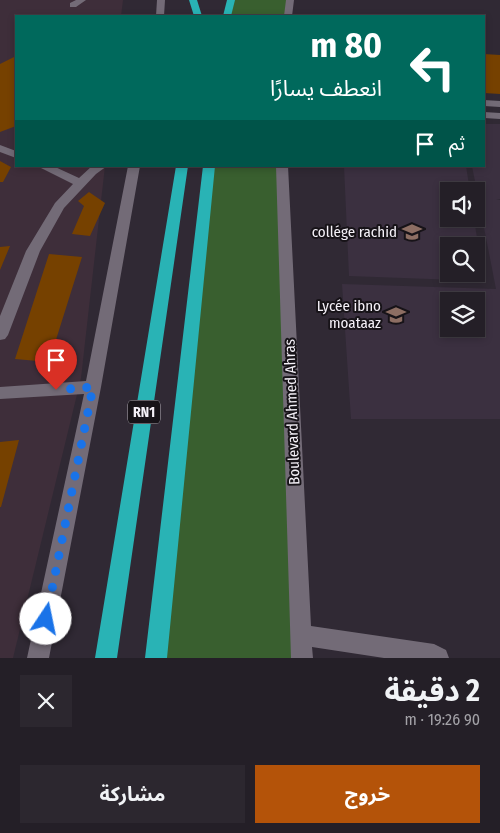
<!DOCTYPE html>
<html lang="ar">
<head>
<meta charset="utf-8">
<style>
  body { margin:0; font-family:"Fira Sans Condensed","Noto Sans Arabic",sans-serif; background:#2c272f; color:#f1f3f6; direction:rtl; height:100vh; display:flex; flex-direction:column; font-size:19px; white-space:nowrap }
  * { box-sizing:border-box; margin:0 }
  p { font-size:16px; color:#a3a2a7 }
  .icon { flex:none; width:28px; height:28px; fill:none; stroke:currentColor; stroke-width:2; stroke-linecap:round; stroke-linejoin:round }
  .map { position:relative; height:658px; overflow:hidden; direction:ltr }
  .side { display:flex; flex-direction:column; background:#241f27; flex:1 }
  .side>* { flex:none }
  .guide { position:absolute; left:15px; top:15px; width:470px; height:152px; border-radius:0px; box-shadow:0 2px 8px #0003,0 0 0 1px #413d44; direction:rtl; background:#00695c; color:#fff; overflow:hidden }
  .fabs { position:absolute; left:440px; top:182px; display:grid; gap:10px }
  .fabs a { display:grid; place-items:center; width:45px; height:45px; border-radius:0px; background:#241f27; box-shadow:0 2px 8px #0003,0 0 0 1px #413d44; font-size:25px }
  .pin { position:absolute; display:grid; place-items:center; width:42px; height:42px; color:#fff; margin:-51px -21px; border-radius:50% 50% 50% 0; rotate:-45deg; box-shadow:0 0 5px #0007 }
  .pin .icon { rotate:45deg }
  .me { position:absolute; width:55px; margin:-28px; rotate:11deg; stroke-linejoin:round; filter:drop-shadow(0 0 4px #0008) }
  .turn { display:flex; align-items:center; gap:18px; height:105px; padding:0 20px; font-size:22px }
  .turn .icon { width:65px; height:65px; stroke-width:2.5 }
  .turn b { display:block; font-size:35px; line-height:42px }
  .then { display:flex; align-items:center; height:48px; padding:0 20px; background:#0003; gap:10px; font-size:19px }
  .round { display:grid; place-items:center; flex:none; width:52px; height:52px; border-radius:0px; background:#2c272f }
  .overview { display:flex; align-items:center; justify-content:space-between; height:85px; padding:0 20px }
  h1 { font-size:30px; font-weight:700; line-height:38px }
  .primary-button { display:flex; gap:10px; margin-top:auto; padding:10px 20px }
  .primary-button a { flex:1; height:58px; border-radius:0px; background:#b45309; color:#fff; font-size:20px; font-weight:700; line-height:58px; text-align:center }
  .primary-button a+a { background:#2c272f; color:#f1f3f6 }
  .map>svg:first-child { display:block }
  .industrial { fill:#3e2e3a }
  .built { fill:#3b3040; fill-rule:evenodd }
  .green { fill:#395f2f }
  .building { fill:#764100 }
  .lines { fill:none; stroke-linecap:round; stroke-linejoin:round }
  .minor { fill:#736b77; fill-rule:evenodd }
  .highway { fill:#29b3b5; fill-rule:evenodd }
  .route { stroke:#1a73e8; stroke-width:9; stroke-dasharray:0 16.2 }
  .labels { text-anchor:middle; stroke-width:4; stroke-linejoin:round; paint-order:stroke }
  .shield { fill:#171318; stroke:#b2aeb5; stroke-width:1 }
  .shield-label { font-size:14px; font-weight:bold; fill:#f5f1f8 }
  .poi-label { font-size:15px; fill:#f5f1f8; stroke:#171318; text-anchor:end }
  .street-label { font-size:15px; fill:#f5f1f8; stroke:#171318 }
</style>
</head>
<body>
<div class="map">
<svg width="500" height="658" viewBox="0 0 500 658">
  <rect width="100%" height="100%" fill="#302934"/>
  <path class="industrial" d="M 0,0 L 123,0 L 121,16 L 16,16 L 16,166 L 105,166 L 81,378 L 13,658 L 0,658 Z"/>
  <path class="built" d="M 484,124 L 500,124 L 500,199 L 496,200 L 500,200 L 500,419 L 351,419 L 342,284 L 496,289 L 472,166 L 484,166 ZM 449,301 L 476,301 L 476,329 L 449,329 Z
    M 344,166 L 466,166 L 470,191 L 449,191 L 449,219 L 474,219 L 484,281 L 349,276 ZM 449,246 L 476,246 L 476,274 L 449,274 Z"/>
  <path class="green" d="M 231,0 L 290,0 L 289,16 L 227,16 Z
    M 209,166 L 282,166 L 296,658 L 156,658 Z"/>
  <path class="building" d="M 484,54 L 500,55 L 500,94 L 484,93 Z
    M 16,56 L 16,126 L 0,132 L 0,64 Z
    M 0,161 L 11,167 L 3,182 L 0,182 Z
    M 89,192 L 105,203 L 90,236 L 72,234 L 84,206 L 78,201 Z
    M 10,246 L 0,270 L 0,247 Z
    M 49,254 L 82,257 L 49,362 L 15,359 Z
    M 19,440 L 1,507 L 0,507 L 0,442 Z"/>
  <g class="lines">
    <path class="minor" d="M 76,0 L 86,0 L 76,7 L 70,7 L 70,3 Z
      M 157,0 L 165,0 L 164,16 L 156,16 Z
      M 286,0 L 294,0 L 292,16 L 284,16 Z
      M 484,100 L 500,101 L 500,107 L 484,106 Z
      M 484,112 L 500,113 L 500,119 L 484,118 Z
      M 0,145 L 16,151 L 16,158 L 0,152 Z
      M 37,166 L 53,166 L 79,178 L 92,166 L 107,166 L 96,174 L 64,208 L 40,251 L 8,335 L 5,339 L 0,340 L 0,316 L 26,251 L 55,203 L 73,184 Z
      M 128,166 L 140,166 L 101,387 L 49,658 L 27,658 L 84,394 L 0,399 L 0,387 L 86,381 Z
      M 276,166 L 288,166 L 311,626 L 434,644 L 446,650 L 449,658 L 384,658 L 312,647 L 313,658 L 291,658 Z"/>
    <path class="highway" d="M 189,0 L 197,0 L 202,16 L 194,16 Z
      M 227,0 L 235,0 L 231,16 L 223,16 Z
      M 176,166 L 188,166 L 117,658 L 95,658 Z
      M 203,166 L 215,166 L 167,658 L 145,658 Z"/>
  </g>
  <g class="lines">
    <path class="route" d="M 46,619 L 93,387 L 56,390"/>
  </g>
  <defs>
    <symbol id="school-bare" viewBox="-9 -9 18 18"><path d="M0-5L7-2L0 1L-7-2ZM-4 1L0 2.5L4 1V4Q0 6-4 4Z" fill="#8d6e63" stroke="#171318" stroke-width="2.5" paint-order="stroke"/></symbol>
  </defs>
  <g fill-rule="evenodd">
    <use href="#school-bare" x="398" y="218" width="28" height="28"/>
    <use href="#school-bare" x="382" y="301" width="28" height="28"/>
  </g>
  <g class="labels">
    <rect class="shield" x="128" y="400.5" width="32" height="23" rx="4"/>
    <g class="shield-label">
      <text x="144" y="417">RN1</text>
    </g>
    <g class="poi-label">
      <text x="397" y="237">collége rachid</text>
      <text x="381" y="311">Lycée ibno<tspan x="381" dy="17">moataaz</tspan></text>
    </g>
    <g class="street-label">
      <text transform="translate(292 412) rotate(-92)" y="5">Boulevard Ahmed Ahras</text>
    </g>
  </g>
</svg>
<div class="fabs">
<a><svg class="icon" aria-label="sound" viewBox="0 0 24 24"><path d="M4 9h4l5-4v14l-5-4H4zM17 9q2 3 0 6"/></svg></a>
<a><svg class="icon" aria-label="search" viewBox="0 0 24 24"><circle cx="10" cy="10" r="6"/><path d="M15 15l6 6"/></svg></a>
<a><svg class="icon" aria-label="layers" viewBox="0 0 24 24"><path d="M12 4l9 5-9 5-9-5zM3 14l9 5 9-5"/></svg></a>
</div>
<div class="pin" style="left:56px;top:390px;background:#d93025"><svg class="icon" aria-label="arrive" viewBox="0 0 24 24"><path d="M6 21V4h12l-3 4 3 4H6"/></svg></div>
<svg class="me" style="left:46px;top:619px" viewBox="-20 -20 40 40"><circle r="19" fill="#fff"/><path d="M0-13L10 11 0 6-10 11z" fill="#1a73e8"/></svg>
<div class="guide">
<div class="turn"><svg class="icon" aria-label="left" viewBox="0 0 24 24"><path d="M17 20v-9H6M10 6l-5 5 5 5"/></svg><div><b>80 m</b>انعطف يسارًا</div></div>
<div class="then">ثم<svg class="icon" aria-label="arrive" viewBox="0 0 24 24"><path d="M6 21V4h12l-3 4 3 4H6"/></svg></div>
</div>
</div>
<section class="side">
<div class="overview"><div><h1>2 دقيقة</h1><p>90 m · 19:26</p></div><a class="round"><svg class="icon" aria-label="close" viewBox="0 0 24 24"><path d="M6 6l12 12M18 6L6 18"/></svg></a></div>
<div class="primary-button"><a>خروج</a><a>مشاركة</a></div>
</section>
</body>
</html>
